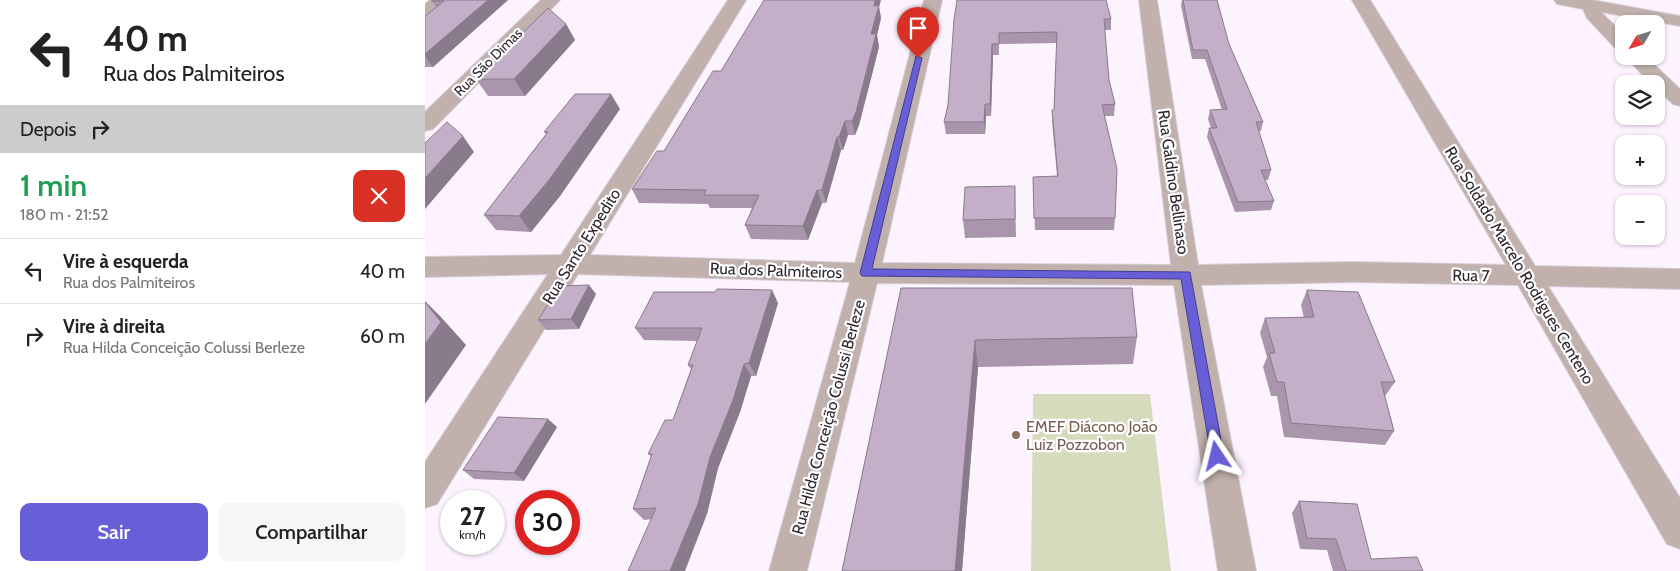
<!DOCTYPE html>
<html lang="pt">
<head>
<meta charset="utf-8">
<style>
  body { margin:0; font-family:Cabin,sans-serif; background:#f6f6f6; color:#222; height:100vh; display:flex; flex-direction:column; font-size:19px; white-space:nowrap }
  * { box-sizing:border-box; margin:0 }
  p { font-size:16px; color:#767676 }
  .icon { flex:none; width:28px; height:28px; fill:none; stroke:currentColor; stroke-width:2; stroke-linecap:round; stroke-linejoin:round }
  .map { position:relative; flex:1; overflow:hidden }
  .panel { display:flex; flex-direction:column; background:#fff; width:425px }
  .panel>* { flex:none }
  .banner { background:#fff; color:#222; overflow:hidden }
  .needle { width:32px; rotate:232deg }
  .tools { position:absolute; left:1190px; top:15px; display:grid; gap:10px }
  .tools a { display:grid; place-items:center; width:50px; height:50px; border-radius:10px; background:#fff; box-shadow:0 1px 4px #0004; font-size:25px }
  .speed { position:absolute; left:15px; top:490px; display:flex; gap:10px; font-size:25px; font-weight:700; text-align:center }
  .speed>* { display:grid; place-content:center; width:65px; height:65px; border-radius:50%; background:#fff; box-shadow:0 1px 4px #0004; line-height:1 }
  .speed small { font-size:12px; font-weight:400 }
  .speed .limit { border:8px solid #d22; background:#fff; color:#111 }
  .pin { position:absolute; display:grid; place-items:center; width:42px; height:42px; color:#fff; margin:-51px -21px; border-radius:50% 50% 50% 0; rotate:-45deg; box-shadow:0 0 5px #0007 }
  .pin .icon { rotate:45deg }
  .me { position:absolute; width:55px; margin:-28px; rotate:350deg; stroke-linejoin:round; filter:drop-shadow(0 0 4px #0008) }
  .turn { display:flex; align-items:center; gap:18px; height:105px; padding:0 20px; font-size:22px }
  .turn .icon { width:65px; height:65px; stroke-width:2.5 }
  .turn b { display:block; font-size:35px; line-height:42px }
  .then { display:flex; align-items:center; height:48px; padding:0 20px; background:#0003; gap:10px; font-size:19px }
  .round { display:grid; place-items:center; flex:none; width:52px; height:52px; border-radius:10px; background:#f6f6f6 }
  .headline { display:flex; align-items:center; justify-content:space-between; height:85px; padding:0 20px }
  h1 { font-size:30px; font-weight:600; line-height:38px; color:#1e9e55 }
  .primary-button { display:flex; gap:10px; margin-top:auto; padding:10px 20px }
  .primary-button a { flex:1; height:58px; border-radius:10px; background:#685fd8; color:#fff; font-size:20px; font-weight:600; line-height:58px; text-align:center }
  .primary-button a+a { background:#f6f6f6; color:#222 }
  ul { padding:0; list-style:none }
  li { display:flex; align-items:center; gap:15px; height:65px; padding:0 20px; border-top:1px solid #e0e0e0 }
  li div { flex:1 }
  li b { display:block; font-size:19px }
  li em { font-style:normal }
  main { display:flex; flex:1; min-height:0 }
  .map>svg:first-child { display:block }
  .green { fill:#d7dbbe }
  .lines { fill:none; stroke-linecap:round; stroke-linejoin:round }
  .minor-casing { stroke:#d7ced9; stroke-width:2 }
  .minor { fill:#c1b1ad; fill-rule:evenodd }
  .wall { fill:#a996ac }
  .shaded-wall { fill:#897a8c }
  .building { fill:#c4afc8; stroke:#897a8c }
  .route { fill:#685fd8; stroke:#443e8c }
  .education-dot { fill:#8d6e63; stroke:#fff; stroke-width:2 }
  .labels { text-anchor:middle; stroke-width:4.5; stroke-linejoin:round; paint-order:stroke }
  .far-street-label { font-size:14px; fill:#2e262f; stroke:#fff }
  .street-label { font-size:16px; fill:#2e262f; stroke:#fff }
  .education-label { font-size:16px; fill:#785e54; stroke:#fff; text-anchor:start }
</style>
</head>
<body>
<main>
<section class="panel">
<div class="banner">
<div class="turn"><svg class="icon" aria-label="left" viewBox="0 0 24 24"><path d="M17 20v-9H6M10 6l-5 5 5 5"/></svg><div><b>40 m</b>Rua dos Palmiteiros</div></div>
<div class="then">Depois<svg class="icon" aria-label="right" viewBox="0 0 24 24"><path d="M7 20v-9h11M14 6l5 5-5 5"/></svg></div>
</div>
<div class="headline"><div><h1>1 min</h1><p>180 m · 21:52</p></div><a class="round" style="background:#d93025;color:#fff"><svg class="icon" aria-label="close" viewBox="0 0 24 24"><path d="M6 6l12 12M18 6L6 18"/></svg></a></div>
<ul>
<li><svg class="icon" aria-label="left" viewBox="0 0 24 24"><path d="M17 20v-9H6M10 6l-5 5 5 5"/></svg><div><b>Vire à esquerda</b><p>Rua dos Palmiteiros</p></div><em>40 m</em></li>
<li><svg class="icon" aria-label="right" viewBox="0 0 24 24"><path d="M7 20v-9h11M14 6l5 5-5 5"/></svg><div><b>Vire à direita</b><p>Rua Hilda Conceição Colussi Berleze</p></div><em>60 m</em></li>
</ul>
<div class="primary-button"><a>Sair</a><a>Compartilhar</a></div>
</section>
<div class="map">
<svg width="1255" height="571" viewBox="0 0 1255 571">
  <rect width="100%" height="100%" fill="#fcf3fe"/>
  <path class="green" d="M 608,394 L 725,394 L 746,571 L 606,571 Z"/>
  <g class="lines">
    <defs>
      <path id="minor" d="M 5,0 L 25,0 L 6,17 L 0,18 L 0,4 Z
        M 116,0 L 135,0 L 8,129 L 0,131 L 0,112 Z
        M 303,0 L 321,0 L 165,255 L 430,263 L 499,0 L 517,0 L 457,263 L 746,265 L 714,0 L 732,0 L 773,265 L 927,262 L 1081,265 L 927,0 L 945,0 L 1110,266 L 1255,269 L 1255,289 L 1123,286 L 1255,498 L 1255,549 L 1242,544 L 1093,285 L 927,282 L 776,285 L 831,571 L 793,571 L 749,285 L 452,283 L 382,571 L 344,571 L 425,282 L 153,274 L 12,504 L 0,508 L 0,462 L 123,274 L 0,277 L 0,257 L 136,255 Z
        M 1129,0 L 1167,0 L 1255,16 L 1255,26 L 1176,12 L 1199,35 L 1199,52 L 1192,50 L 1162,18 L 1158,9 L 1132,4 Z
        M 1200,56 L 1220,56 L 1255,89 L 1255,106 L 1248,104 L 1231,88 L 1231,84 L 1226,84 Z"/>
    </defs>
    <use href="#minor" class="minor-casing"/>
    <use href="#minor" class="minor"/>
  </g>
  <path class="wall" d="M 7,0 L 83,0 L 8,67 L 0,67 L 0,16 L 11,7 L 7,1 Z
    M 532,0 L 686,19 L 686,30 L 679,30 L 684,80 L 690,104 L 689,116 L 680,116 L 690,218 L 689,230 L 610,230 L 608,177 L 632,176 L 627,121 L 627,110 L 629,110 L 632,43 L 574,44 L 574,55 L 568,55 L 566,116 L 561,116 L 560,134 L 521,134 L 519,122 L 523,105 Z
    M 757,0 L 792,0 L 804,44 L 838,122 L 836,131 L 834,131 L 846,170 L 843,180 L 840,180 L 849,201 L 846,210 L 810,212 L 782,137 L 784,128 L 786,128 L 783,119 L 785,110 L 797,110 L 780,59 L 767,59 L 756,6 Z
    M 454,7 L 456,18 L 452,35 L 454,47 L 434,125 L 430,135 L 423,135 L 418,150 L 416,150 L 401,203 L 397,203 L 383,240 L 326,239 L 320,225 L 327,208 L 285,208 L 283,204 L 214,203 L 207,189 L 239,151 L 296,71 Z
    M 141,24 L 150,40 L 100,96 L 63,96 L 51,79 Z
    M 195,109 L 135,196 L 106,232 L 71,230 L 59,215 L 121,134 L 119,132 Z
    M 590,186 L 591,237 L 540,238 L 538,220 Z
    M 476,288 L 712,337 L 708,364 L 553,367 L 537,571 L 417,571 Z
    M 882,290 L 970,382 L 960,396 L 969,431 L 960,445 L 859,437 L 852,396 L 846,396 L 838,367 L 842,357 L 835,333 L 840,318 L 879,318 L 876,305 Z
    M 171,294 L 154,329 L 121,330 L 113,320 Z
    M 353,303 L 331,376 L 326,376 L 315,412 L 293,468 L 282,514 L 219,520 L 208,509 L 226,456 L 223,454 L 248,420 L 266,369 L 263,365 L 273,341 L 219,340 L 210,328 Z
    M 132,427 L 99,481 L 49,479 L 38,470 Z
    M 874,501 L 946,559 L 998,571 L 908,571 L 902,550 L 875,549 L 867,513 Z"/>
  <path class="shaded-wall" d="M 63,0 L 83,0 L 8,67 L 0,56 L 0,54 Z
    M 450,0 L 456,0 L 454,7 L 456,18 L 452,35 L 454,47 L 434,125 L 430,135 L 427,121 L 446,34 L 449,6 Z
    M 141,24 L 150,40 L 100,96 L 89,79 Z
    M 567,44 L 568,55 L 566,116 L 565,104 Z
    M 186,94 L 195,109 L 135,196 L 106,232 L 94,216 Z
    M 560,104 L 561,116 L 560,134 L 559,122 Z
    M 420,121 L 423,135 L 418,150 L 414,137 Z
    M 38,136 L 49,152 L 0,209 L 0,178 Z
    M 412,137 L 416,150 L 401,203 L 397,190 Z
    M 392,190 L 397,203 L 383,240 L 378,226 Z
    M 164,285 L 171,294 L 154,329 L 146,319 Z
    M 347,290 L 353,303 L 331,376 L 324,363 Z
    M 0,301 L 15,316 L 41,345 L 0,404 Z
    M 550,340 L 553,367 L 537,571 L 530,571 Z
    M 319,364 L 326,376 L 315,412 L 293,468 L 282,514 L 260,571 L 245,571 L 285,457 Z
    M 123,419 L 132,427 L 99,481 L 89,473 Z"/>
  <path class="building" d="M 7,0 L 63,0 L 0,54 L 0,16 L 19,1 L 7,1 Z
    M 339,0 L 450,0 L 449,6 L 454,5 L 446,34 L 451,34 L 431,112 L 427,121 L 420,121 L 414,137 L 412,137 L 397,190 L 392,190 L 378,226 L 320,225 L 334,195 L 279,195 L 281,190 L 207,189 L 232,151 L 239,151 L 288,71 L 296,71 Z
    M 532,0 L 681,0 L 686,19 L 679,19 L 684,80 L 690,104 L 677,105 L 692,169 L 690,218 L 609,218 L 608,177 L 633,176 L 627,110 L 629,110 L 632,32 L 574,33 L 574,44 L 567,44 L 565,104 L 560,104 L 559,122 L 519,122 L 523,105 L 529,19 Z
    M 758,0 L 792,0 L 804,44 L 838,122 L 831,122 L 846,170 L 836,170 L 849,201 L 813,202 L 784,128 L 792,128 L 785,110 L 802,109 L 782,50 L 768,50 Z
    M 123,8 L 141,24 L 89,79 L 51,79 Z
    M 150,94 L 186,94 L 124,180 L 94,216 L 59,215 L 123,132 L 119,132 Z
    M 22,122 L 38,136 L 0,178 L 0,143 Z
    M 590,186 L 590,219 L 538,220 L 540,187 Z
    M 164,285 L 146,319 L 113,320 L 135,286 Z
    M 476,288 L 707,288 L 712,337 L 550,340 L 530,571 L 417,571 Z
    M 292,289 L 347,290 L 324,363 L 319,364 L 308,400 L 285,457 L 273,504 L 245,571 L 203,571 L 231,508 L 208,509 L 227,454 L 223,454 L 240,420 L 248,420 L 268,365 L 263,365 L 277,328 L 210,328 L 229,292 L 290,292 Z
    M 882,290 L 933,292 L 970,382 L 956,382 L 969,431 L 866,423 L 859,382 L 852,382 L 844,353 L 850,353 L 840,318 L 889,317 Z
    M 0,302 L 16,322 L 0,344 Z
    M 73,417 L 123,419 L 89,473 L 38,470 Z
    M 874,501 L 932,504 L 946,559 L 992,557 L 998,571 L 921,571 L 911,539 L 882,538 Z"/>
  <path class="route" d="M 491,56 L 497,58 L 447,269 L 765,272 L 799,456 L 797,460 L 792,462 L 788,460 L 786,456 L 756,279 L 437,276 L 435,273 Z"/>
  <circle class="education-dot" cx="591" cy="435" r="5"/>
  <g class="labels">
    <g class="far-street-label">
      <text transform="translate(63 62) rotate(-45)" y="5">Rua São Dimas</text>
    </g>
    <g class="street-label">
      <text transform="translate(749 182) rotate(82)" y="6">Rua Galdino Bellinaso</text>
      <text transform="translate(156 246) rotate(-58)" y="6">Rua Santo Expedito</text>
      <text transform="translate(1095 265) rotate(59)" y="6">Rua Soldado Marcelo Rodrigues Centeno</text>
      <text transform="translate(351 270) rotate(2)" y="6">Rua dos Palmiteiros</text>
      <text transform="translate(1046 275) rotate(1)" y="6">Rua 7</text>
      <text transform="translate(403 417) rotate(-75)" y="6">Rua Hilda Conceição Colussi Berleze</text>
    </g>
    <g class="education-label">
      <text x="601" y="432">EMEF Diácono João<tspan x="601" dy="18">Luiz Pozzobon</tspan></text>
    </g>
  </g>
</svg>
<div class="tools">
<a><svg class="needle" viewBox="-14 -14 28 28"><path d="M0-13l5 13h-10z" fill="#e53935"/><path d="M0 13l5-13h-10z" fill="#767676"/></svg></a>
<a><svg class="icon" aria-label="layers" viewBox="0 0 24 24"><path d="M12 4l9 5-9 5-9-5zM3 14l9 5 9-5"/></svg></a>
<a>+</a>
<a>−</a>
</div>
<div class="speed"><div>27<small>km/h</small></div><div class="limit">30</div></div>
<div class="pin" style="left:493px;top:58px;background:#d93025"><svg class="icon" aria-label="arrive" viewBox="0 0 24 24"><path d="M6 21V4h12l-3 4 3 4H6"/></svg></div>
<svg class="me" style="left:792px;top:456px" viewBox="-20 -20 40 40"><path d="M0-17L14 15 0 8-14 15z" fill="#685fd8" stroke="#fff" stroke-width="4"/></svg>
</div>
</main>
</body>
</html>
